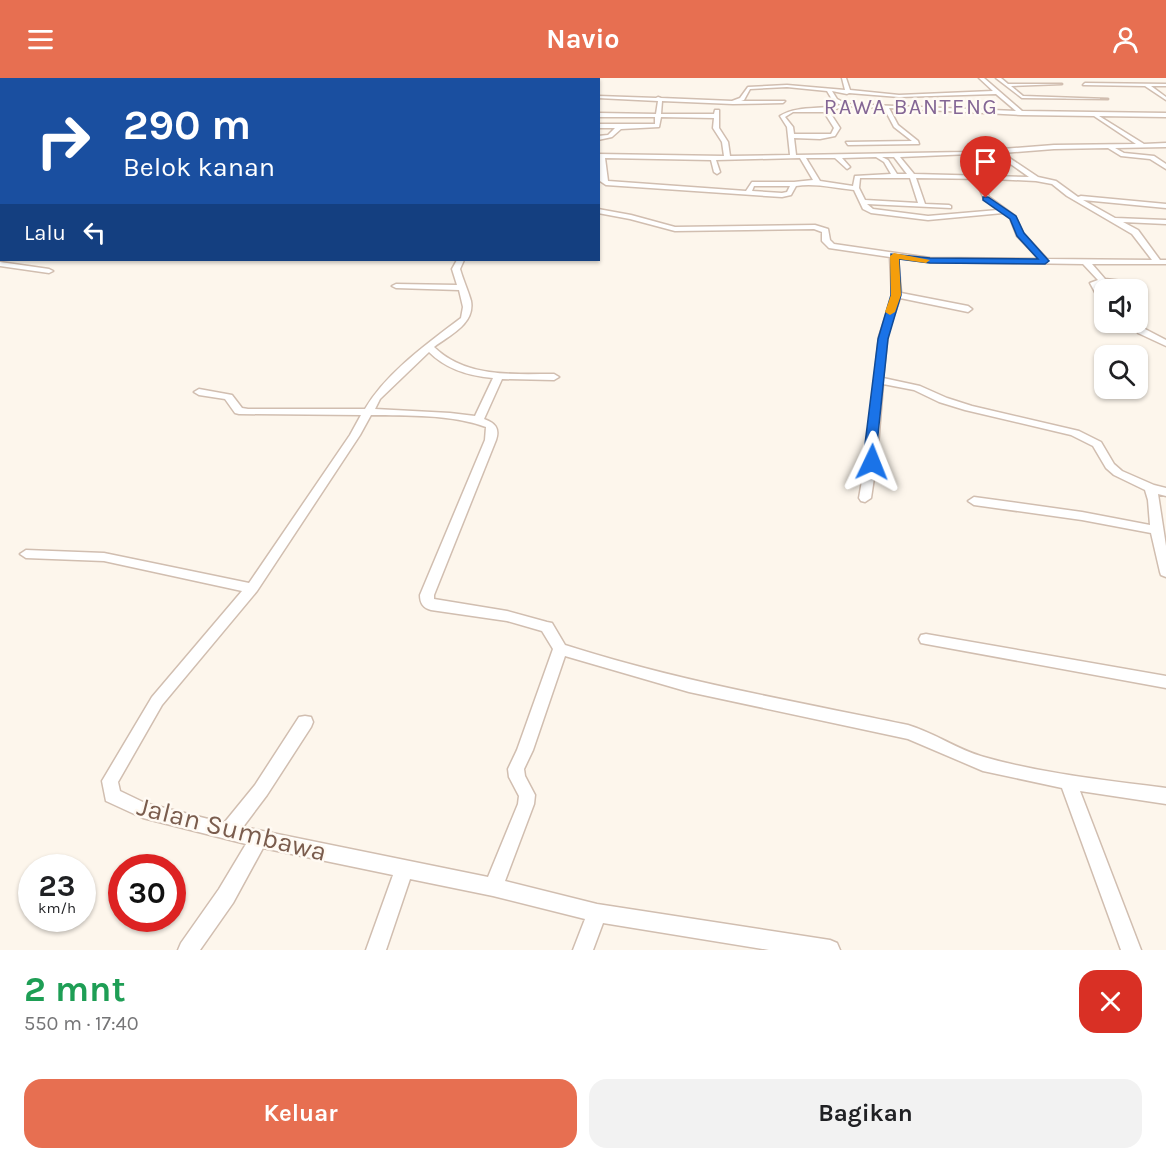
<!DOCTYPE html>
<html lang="id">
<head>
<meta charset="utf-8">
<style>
  body { margin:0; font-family:Karla,sans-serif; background:#f2f2f2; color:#202124; height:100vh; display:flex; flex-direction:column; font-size:22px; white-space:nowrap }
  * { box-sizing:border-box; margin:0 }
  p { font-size:20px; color:#757577 }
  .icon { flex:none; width:33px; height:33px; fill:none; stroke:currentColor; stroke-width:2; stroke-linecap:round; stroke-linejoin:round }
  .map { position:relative; height:872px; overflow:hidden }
  .sheet { display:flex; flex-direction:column; background:#fff; flex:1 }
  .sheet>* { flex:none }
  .banner { position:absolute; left:0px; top:0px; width:600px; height:183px; box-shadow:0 2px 4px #0004; background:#1a4fa0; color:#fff; overflow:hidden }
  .fabs { position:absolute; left:1094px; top:201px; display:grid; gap:12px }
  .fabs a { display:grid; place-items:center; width:54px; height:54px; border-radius:12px; background:#fff; box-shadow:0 2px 4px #0004; font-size:30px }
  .speed { position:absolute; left:18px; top:776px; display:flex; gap:12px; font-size:30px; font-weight:700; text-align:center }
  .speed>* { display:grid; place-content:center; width:78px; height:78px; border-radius:50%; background:#fff; box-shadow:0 2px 4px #0004; line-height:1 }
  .speed small { font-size:15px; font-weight:400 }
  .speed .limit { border:9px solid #d22; background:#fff; color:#111 }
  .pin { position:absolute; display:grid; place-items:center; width:51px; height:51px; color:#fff; margin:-62px -26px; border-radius:50% 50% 50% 0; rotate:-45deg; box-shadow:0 0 6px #0007 }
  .pin .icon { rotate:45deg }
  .me { position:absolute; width:66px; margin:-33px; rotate:2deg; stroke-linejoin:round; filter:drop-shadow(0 0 4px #0008) }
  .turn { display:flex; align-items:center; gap:21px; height:126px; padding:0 24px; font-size:27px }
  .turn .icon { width:78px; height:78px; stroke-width:2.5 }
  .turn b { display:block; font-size:42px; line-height:51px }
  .then { display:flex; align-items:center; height:57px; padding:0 24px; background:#0003; gap:12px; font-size:22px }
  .round { display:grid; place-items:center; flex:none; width:63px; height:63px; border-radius:18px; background:#f2f2f2 }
  .overview { display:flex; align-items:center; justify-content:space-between; height:102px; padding:0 24px }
  h1 { font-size:36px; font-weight:700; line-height:45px; color:#1e9e55 }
  .primary-button { display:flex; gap:12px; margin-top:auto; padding:12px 24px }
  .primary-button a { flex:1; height:69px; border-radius:18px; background:#e76f51; color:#fff; font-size:24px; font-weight:700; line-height:69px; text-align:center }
  .primary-button a+a { background:#f2f2f2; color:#202124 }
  header { display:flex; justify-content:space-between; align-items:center; height:78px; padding:0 24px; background:#e76f51; color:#fff; font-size:27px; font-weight:700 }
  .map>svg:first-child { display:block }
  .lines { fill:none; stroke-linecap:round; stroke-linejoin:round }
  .street-casing { stroke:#d1beb0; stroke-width:3 }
  .street { fill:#fff; fill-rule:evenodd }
  .route { fill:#1a73e8; stroke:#114b97; stroke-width:1.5 }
  .slow { fill:#f59e0b }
  .labels { text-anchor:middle; stroke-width:5; stroke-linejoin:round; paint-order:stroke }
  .far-quarter-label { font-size:22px; letter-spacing:1.5px; fill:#846695; stroke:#fffaf3 }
  .near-street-label { font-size:27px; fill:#7a5c4d; stroke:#fffaf3 }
</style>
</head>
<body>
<header><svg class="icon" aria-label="menu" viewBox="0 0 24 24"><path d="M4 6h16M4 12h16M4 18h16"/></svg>Navio<svg class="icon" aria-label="person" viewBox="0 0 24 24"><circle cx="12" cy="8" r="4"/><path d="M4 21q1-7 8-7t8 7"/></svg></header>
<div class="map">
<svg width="1166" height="872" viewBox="0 0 1166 872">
  <rect width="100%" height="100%" fill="#fdf6ec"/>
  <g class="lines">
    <defs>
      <path id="street" d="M 531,0 L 535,0 L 535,2 L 531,2 Z
        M 842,0 L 846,0 L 850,12 L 899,17 L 993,13 L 979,0 L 984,0 L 1022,33 L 1166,35 L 1166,39 L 1099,38 L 1144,66 L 1166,65 L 1166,69 L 1115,70 L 1124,75 L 1154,78 L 1166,86 L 1166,91 L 1150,81 L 1121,78 L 1108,70 L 1054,71 L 1002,75 L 1038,99 L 1056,103 L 1078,119 L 1081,118 L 1166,126 L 1166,130 L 1083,122 L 1115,140 L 1166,142 L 1166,146 L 1123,144 L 1138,152 L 1160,182 L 1166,182 L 1166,186 L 1092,186 L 1105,201 L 1140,205 L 1146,222 L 1137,228 L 1137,212 L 1134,212 L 1134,209 L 1103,205 L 1099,206 L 1103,214 L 1096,216 L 1090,205 L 1098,202 L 1083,186 L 930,184 L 898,180 L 901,215 L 968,228 L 972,231 L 968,234 L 900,220 L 888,254 L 883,300 L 920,308 L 947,320 L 972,328 L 1079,353 L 1101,364 L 1114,386 L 1122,393 L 1154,407 L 1166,410 L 1166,418 L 1158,416 L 1166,468 L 1166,499 L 1161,497 L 1160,494 L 1151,455 L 1082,442 L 974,427 L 968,423 L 974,419 L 1082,434 L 1150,447 L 1148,422 L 1145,412 L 1114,397 L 1106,390 L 1093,368 L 1071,357 L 965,332 L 939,324 L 914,312 L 883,306 L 877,380 L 871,420 L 865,424 L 861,423 L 859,420 L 866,380 L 879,259 L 892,219 L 890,179 L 829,170 L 822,163 L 822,154 L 814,151 L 675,153 L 630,141 L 598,135 L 598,131 L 631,137 L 675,149 L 815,147 L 828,151 L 830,162 L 834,166 L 930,180 L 1039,181 L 1017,158 L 1010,140 L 1003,135 L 928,142 L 871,135 L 863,131 L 854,112 C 834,110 815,105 796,108 L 791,117 L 782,119 L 606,107 L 600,103 L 598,76 L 724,78 L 722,64 L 713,50 L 714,40 L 661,39 L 659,49 L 621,51 L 612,59 L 598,62 L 598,58 L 608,57 L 615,50 L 598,50 L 598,46 L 655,46 L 655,39 L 598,39 L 598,35 L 656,36 L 658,23 L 598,20 L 598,18 L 656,20 L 658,19 L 661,20 L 732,23 L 740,20 L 748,9 L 787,7 L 845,12 ZM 787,9 L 827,13 L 833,23 L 841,27 C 821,32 798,27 780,38 L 787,49 L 790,77 L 730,78 L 728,64 L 719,50 L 719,32 L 715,32 L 714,36 L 661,36 L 662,23 L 733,26 L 783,25 L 785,23 L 741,23 L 744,22 L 750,11 ZM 832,13 L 847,16 L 849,15 L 899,19 L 996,16 L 1016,33 L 847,26 L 837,21 ZM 846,28 L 884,30 L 894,49 L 912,63 L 846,64 L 848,67 L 919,66 L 918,63 L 898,47 L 889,30 L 1021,37 L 1094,38 L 1136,66 L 1054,67 L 964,74 L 796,77 L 794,60 L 820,61 L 835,58 L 840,50 L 829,33 ZM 793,34 L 824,34 L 834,50 L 831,56 L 794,56 L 793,49 L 785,39 ZM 995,75 L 1029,99 L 914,96 L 900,79 ZM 876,79 L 884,84 L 891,96 L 855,98 L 853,108 L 820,103 L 806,80 L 835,80 L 847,91 L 850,89 L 842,80 ZM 882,79 L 894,79 L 907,96 L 897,96 L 888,82 ZM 605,80 L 711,82 L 714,94 L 717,96 L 720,94 L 716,82 L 800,80 L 813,102 L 794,104 L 752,104 L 746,113 L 608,103 ZM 860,100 L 910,100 L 918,125 L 865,122 L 859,110 ZM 916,100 L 987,101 L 987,105 L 980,112 L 984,121 L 998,132 L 928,138 L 873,131 L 867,126 L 951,130 L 951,128 L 949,127 L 925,126 ZM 993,101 L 1036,103 L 1052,106 L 1067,118 L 1132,156 L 1152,182 L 1047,181 L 1023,155 L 1015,138 L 989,119 L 986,112 L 993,105 ZM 754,108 L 790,108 L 787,114 L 782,115 L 752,113 Z
        M 996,0 L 1001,0 L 1008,6 L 1062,6 L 1011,8 L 1023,18 L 1108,21 L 1022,20 Z
        M 1085,5 L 1166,6 L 1166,8 L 1151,8 L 1166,19 L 1166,22 L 1145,8 L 1083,7 Z
        M 2,55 L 2,59 L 0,60 L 0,56 Z
        M 0,86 L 2,86 L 2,90 L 0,90 Z
        M 457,182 L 464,182 L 460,191 C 463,202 468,212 471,223 C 475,246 450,257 434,269 C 466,300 513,296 554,296 L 559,299 L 554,302 L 502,301 L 484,341 C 495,345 500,350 496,362 L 434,517 L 434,521 L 507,533 L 547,544 L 552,545 L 565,567 C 677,603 793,623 908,647 C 935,655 958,672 984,679 C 1044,696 1105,702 1166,710 L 1166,726 L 1080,713 L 1141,872 L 1121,872 L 1062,710 L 983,693 L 908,661 L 689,614 L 565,578 L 533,672 L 524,691 L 525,698 L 535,717 L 534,726 L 505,803 L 597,826 L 830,862 L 837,865 L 840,872 L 769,872 L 603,845 L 593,872 L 573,872 L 585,841 L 493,818 L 410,801 L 386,872 L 366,872 L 393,797 L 263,770 L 233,825 L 200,872 L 178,872 L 181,865 L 219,811 L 246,766 L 143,740 L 106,723 L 102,703 L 152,619 L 242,513 L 104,483 L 26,480 L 20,476 L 26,472 L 104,475 L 249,505 L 350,357 L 361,337 L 239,336 L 235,335 L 225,321 L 199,317 L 194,314 L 199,311 L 232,317 L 242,330 L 248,331 L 365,331 C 386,295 428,265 461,240 L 463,229 L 459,212 L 396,210 L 392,208 L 396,206 L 457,207 L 452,191 ZM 429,274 C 446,291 469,298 493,300 L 475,338 L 450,335 L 375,331 L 380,321 ZM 371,337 C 408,338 451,336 486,349 L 485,362 L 420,517 C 420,525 423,530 431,532 L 507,543 L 542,553 L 553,571 L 517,672 L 508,691 L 509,699 L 519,718 L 518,726 L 488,799 L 243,749 L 267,717 L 311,649 L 313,644 L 311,639 L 305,638 L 299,639 L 255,707 L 224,745 L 145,725 L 120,713 L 118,704 L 162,627 L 257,513 L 360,357 Z
        M 0,184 L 49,191 L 53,193 L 49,195 L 0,188 Z
        M 1137,241 L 1140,242 L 1145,251 L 1166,262 L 1166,268 L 1138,255 L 1133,244 L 1137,244 Z
        M 926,556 L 1166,598 L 1166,610 L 926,566 L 921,565 L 919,561 L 921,557 Z"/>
    </defs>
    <use href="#street" class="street-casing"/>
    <use href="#street" class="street"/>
  </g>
  <path class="route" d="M 983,119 L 988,119 L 1016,138 L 1024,155 L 1049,183 L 1045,186 L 930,185 L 899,181 L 901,217 L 888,261 L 877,366 L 878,384 L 872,388 L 867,387 L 865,366 L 878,261 L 891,217 L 891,176 L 930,180 L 1038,181 L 1017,158 L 1010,141 L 983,122 Z"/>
  <path class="slow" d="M 894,175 L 930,182 L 926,185 L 899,181 L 901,217 L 895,234 L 890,237 L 885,234 L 891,217 L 890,178 Z"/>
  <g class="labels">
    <g class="far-quarter-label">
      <text x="911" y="36">RAWA BANTENG</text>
    </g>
    <g class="near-street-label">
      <text transform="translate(232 751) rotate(14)" y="9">Jalan Sumbawa</text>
    </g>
  </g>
</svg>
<div class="fabs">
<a><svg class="icon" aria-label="sound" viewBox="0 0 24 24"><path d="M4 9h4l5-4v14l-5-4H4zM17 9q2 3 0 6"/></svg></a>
<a><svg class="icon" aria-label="search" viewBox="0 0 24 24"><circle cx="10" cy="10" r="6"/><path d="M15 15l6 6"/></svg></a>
</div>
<div class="speed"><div>23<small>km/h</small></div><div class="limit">30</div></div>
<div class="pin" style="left:986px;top:120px;background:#d93025"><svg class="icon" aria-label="arrive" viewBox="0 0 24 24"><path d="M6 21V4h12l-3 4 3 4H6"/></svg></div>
<svg class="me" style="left:872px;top:384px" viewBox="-20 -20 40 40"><path d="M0-17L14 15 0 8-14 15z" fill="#1a73e8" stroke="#fff" stroke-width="4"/></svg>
<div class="banner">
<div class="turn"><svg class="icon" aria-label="right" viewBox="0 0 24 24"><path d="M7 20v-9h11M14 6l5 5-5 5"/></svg><div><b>290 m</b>Belok kanan</div></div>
<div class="then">Lalu<svg class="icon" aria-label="left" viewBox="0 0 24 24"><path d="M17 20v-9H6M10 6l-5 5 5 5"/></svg></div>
</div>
</div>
<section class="sheet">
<div class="overview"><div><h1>2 mnt</h1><p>550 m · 17:40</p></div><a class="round" style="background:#d93025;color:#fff"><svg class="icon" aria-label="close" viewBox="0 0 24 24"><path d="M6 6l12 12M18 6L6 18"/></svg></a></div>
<div class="primary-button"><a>Keluar</a><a>Bagikan</a></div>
</section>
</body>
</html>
